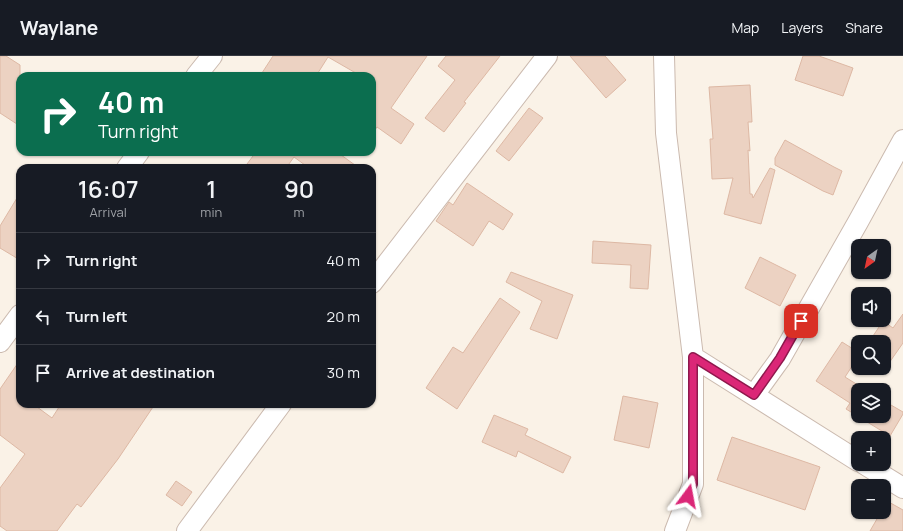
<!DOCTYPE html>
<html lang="en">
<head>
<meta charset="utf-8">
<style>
  body { margin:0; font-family:Manrope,sans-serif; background:#242831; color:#f1f3f6; height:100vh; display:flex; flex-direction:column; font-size:15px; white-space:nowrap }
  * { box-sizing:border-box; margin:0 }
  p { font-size:13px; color:#9ea1a6 }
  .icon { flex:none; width:22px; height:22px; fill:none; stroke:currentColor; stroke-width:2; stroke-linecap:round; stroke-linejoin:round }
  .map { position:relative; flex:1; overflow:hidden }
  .sheet { position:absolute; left:16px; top:108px; width:360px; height:244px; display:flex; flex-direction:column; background:#171b24; border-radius:12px; box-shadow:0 1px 3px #0004 }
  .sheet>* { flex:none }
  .banner { position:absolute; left:16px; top:16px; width:360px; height:84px; border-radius:12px; box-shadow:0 1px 3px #0004; background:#0b6e4f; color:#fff; overflow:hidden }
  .needle { width:26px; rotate:213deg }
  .controls { position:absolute; left:851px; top:183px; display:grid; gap:8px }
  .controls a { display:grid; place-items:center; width:40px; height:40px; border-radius:8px; background:#171b24; box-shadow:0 1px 3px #0004; font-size:20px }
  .pin { position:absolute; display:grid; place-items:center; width:34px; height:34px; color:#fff; margin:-17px; border-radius:8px; box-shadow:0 2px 6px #0006 }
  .me { position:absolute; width:44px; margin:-22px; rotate:13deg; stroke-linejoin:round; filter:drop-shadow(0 0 3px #0008) }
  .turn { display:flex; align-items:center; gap:14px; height:84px; padding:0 16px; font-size:18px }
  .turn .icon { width:52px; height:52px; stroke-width:2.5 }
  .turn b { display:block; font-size:28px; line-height:34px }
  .eta { display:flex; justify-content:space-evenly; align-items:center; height:68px; text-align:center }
  .eta b { font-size:24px; font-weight:600; line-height:28px }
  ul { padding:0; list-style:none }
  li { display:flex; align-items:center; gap:12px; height:56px; padding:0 16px; border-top:1px solid #363941 }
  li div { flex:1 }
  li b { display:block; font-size:15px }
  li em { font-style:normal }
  header { display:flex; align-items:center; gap:24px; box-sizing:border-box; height:56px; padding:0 20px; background:#171b24; border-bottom:1px solid #363941 }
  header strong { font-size:19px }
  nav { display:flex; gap:22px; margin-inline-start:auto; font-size:14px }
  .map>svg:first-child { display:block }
  .building { fill:#ecd2c2; stroke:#ddb8a4 }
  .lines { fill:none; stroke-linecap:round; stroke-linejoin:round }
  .minor-casing { stroke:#cbbaaf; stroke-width:22 }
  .minor { stroke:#fff; stroke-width:20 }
  .route-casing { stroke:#8e194d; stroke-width:10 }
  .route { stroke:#db2777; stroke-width:7 }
</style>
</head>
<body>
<header>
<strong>Waylane</strong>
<nav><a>Map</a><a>Layers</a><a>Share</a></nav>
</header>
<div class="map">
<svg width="903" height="475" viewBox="0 0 903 475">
  <rect width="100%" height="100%" fill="#faf2e7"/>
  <path class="building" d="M 0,0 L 6,0 L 20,9 L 20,70 L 0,57 Z
    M 273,0 L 427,0 L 391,52 L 414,68 L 401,88 L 377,71 L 372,78 L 372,20 L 361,20 L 328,1 L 316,20 L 260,20 Z
    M 446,0 L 500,0 L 464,46 L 466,47 L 444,76 L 425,62 L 455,24 L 438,10 Z
    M 570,0 L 605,0 L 626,24 L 606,42 Z
    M 803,0 L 819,0 L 853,12 L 843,40 L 795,24 Z
    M 750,29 L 752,66 L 748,66 L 750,95 L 748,94 L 750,138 L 752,138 L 753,142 L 770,112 L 775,114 L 761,168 L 724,158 L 733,122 L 712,123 L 710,83 L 713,83 L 709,31 Z
    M 529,52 L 543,62 L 509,105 L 496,95 Z
    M 785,84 L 834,111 L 842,115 L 833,139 L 823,135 L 775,109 L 775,102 Z
    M 256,96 L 337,96 L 359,112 L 309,112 L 294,101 L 286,112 L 244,112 Z
    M 467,127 L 513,158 L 503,174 L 489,165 L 473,190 L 436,165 L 449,146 L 453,149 Z
    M 20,137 L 20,204 L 0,192 L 0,170 Z
    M 593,185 L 651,189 L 648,233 L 630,232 L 631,209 L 592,207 Z
    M 760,201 L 796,219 L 780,250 L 745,232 Z
    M 511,216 L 573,239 L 557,283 L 530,273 L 542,245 L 506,226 Z
    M 500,242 L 520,256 L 457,353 L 426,332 L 453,291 L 463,297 Z
    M 903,258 L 903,287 L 889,307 L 884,303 L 884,286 L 869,286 L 883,265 L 893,272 Z
    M 842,286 L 858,296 L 858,301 L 845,321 L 866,334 L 858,334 L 858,360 L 884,360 L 884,345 L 903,356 L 903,358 L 890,380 L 846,353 L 850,347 L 816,325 Z
    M 20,304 L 20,348 L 33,348 L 52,362 L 61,348 L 155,348 L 118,403 L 81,451 L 77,448 L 57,475 L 7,475 L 0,470 L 0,432 L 25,398 L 0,379 L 0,333 Z
    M 623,340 L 658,347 L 649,392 L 614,384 Z
    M 494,359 L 528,373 L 525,379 L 571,401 L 563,417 L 518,395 L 516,401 L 482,386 Z
    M 732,381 L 820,411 L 805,454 L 717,424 Z
    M 176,425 L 192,436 L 182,450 L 166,439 Z
    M 887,445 L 903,454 L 903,475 L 870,475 L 881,456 L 884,456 L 884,451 Z"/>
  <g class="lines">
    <defs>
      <path id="minor" d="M 664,0 L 666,77 L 693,301 L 693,428 L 675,475
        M 196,20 L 212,0
        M 127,112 L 139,96
        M 372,227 L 547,0
        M 0,286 L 20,259
        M 693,301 L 858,405
        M 754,339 L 780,303 L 858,166 L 903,84
        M 864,408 L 903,432
        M 187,475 L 281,348"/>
    </defs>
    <use href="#minor" class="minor-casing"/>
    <use href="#minor" class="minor"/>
  </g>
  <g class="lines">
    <defs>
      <path id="route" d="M 688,440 L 693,428 L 693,301 L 754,339 L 780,302 L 801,265"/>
    </defs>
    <use href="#route" class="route-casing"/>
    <use href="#route" class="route"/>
  </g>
</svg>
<div class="controls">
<a><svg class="needle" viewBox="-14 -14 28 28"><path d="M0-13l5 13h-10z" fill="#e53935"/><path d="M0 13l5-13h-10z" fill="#9ea1a6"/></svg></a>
<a><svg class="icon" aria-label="sound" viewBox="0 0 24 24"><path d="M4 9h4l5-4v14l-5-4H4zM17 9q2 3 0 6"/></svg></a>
<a><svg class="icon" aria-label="search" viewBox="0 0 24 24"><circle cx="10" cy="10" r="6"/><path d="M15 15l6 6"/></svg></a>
<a><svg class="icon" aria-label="layers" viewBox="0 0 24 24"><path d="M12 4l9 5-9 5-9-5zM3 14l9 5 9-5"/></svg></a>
<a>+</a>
<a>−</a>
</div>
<div class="pin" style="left:801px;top:265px;background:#d93025"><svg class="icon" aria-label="arrive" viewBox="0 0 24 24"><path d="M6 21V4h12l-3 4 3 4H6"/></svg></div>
<svg class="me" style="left:688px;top:440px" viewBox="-20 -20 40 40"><path d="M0-17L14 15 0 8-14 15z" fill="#db2777" stroke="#fff" stroke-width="4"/></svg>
<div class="banner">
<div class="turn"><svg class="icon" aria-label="right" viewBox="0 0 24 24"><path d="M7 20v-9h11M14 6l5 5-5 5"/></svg><div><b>40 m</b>Turn right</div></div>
</div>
<section class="sheet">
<div class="eta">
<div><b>16:07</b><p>Arrival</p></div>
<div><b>1</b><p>min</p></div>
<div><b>90</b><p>m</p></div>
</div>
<ul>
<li><svg class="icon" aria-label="right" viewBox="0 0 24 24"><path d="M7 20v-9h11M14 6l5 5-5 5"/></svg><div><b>Turn right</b></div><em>40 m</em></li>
<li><svg class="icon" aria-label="left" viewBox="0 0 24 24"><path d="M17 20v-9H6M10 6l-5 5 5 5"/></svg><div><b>Turn left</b></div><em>20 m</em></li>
<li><svg class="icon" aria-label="arrive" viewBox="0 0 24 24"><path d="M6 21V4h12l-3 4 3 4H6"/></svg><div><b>Arrive at destination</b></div><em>30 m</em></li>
</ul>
</section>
</div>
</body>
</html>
